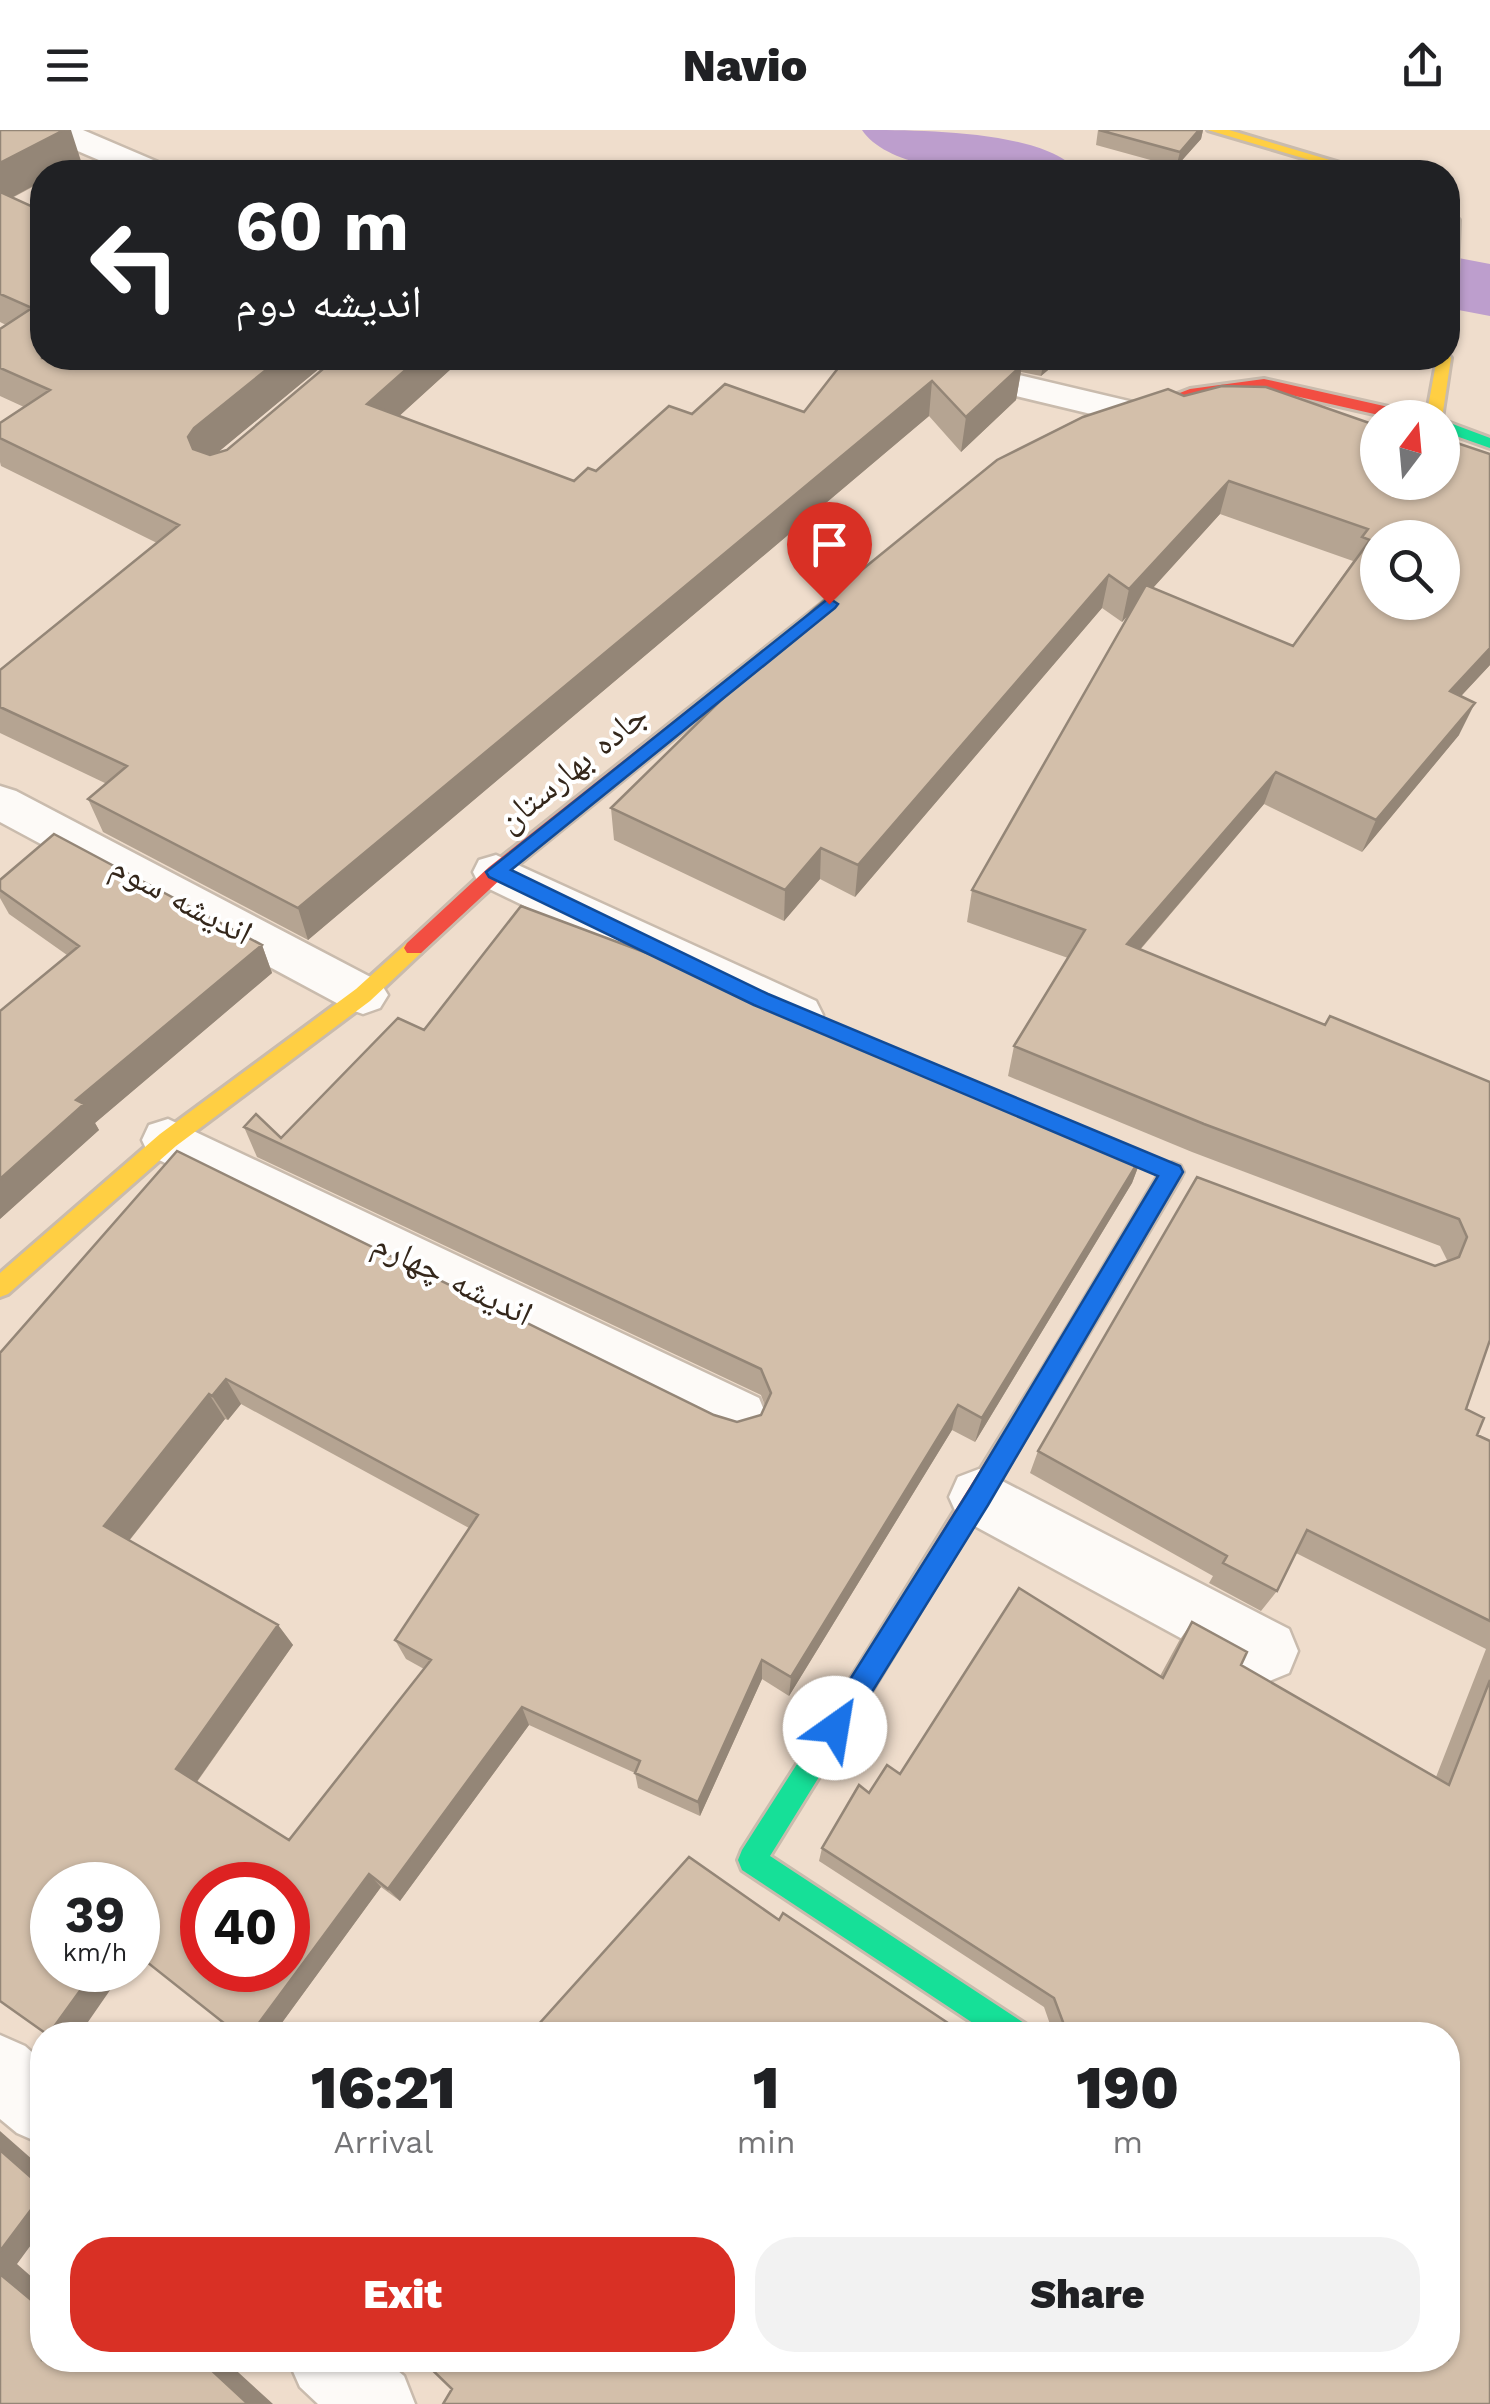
<!DOCTYPE html>
<html lang="en">
<head>
<meta charset="utf-8">
<style>
  body { margin:0; font-family:"Work Sans","Noto Naskh Arabic",sans-serif; background:#f2f2f2; color:#202124; height:100vh; display:flex; flex-direction:column; font-size:38px; white-space:nowrap }
  * { box-sizing:border-box; margin:0 }
  p { font-size:32px; color:#757577 }
  .icon { flex:none; width:55px; height:55px; fill:none; stroke:currentColor; stroke-width:2; stroke-linecap:round; stroke-linejoin:round }
  .map { position:relative; flex:1; overflow:hidden }
  .sheet { position:absolute; left:30px; top:1892px; width:1430px; height:350px; display:flex; flex-direction:column; background:#fff; border-radius:40px; box-shadow:0 2px 8px #0004 }
  .sheet>* { flex:none }
  .top-card { position:absolute; left:30px; top:30px; width:1430px; height:210px; border-radius:40px; box-shadow:0 2px 8px #0004; background:#202124; color:#fff; overflow:hidden }
  .needle { width:65px; rotate:16deg }
  .tools { position:absolute; left:1360px; top:270px; display:grid; gap:20px }
  .tools a { display:grid; place-items:center; width:100px; height:100px; border-radius:50%; background:#fff; box-shadow:0 2px 8px #0004; font-size:50px }
  .speed { position:absolute; left:30px; top:1732px; display:flex; gap:20px; font-size:50px; font-weight:700; text-align:center }
  .speed>* { display:grid; place-content:center; width:130px; height:130px; border-radius:50%; background:#fff; box-shadow:0 2px 8px #0004; line-height:1 }
  .speed small { font-size:25px; font-weight:400 }
  .speed .limit { border:15px solid #d22; background:#fff; color:#111 }
  .pin { position:absolute; display:grid; place-items:center; width:85px; height:85px; color:#fff; margin:-102px -42px; border-radius:50% 50% 50% 0; rotate:-45deg; box-shadow:0 0 10px #0007 }
  .pin .icon { rotate:45deg }
  .me { position:absolute; width:110px; margin:-55px; rotate:32deg; stroke-linejoin:round; filter:drop-shadow(0 0 8px #0008) }
  .turn { display:flex; align-items:center; gap:35px; height:210px; padding:0 40px; font-size:45px }
  .turn .icon { width:130px; height:130px; stroke-width:2.5 }
  .turn b { display:block; font-size:70px; line-height:85px }
  .eta { display:flex; justify-content:space-evenly; align-items:center; height:170px; text-align:center }
  .eta b { font-size:60px; font-weight:800; line-height:70px }
  .action { display:flex; gap:20px; margin-top:auto; padding:20px 40px }
  .action a { flex:1; height:115px; border-radius:40px; background:#d93025; color:#fff; font-size:40px; font-weight:800; line-height:115px; text-align:center }
  .action a+a { background:#f2f2f2; color:#202124 }
  header { display:flex; justify-content:space-between; align-items:center; height:130px; padding:0 40px; background:#fff; font-size:45px; font-weight:800 }
  .map>svg:first-child { display:block }
  .lines { fill:none; stroke-linecap:round; stroke-linejoin:round }
  .river { fill:#bd9ecd; fill-rule:evenodd }
  .street-casing { stroke:#c9bbad; stroke-width:5 }
  .fast-casing { stroke:#c9bbad; stroke-width:6 }
  .slow-casing { stroke:#c9bbad; stroke-width:6 }
  .jam-casing { stroke:#c9bbad; stroke-width:6 }
  .street { fill:#fdfaf7; fill-rule:evenodd }
  .fast { fill:#16e098; fill-rule:evenodd }
  .slow { fill:#ffcf43; fill-rule:evenodd }
  .jam { fill:#f24e42; fill-rule:evenodd }
  .wall { fill:#b5a492; fill-rule:evenodd }
  .shaded-wall { fill:#948677 }
  .building { fill:#d3bfaa; stroke:#948677; stroke-width:2.5; fill-rule:evenodd }
  .route { fill:#1a73e8; stroke:#114b97; stroke-width:2.5 }
  .labels { text-anchor:middle; stroke-width:8; stroke-linejoin:round; paint-order:stroke }
  .street-label { font-size:35px; fill:#34271b; stroke:#fff }
</style>
</head>
<body>
<header><svg class="icon" aria-label="menu" viewBox="0 0 24 24"><path d="M4 6h16M4 12h16M4 18h16"/></svg>Navio<svg class="icon" aria-label="share" viewBox="0 0 24 24"><path d="M12 15V3M7 8l5-5 5 5M5 13v7h14v-7"/></svg></header>
<div class="map">
<svg width="1490" height="2274" viewBox="0 0 1490 2274">
  <rect width="100%" height="100%" fill="#efddcc"/>
  <g class="lines">
    <path class="river" d="M 862,0 C 919,0 1044,0 1079,42 C 1024,46 895,49 862,0 Z
      M 1448,126 L 1490,134 L 1490,186 L 1448,178 Z"/>
    <defs>
      <path id="street" d="M 40,0 L 83,0 L 165,35 L 169,42 L 127,42 L 45,7 Z
        M 885,228 L 947,228 L 1150,276 L 1156,284 L 1150,292 L 1137,295 L 890,236 Z
        M 0,656 L 16,661 L 380,852 L 388,865 L 380,878 L 363,884 L 346,878 L 0,692 Z
        M 496,725 L 816,871 L 823,885 L 816,899 L 798,904 L 780,899 L 479,754 L 473,742 L 479,730 Z
        M 168,989 L 759,1268 L 767,1287 L 759,1306 L 738,1313 L 717,1306 L 149,1025 L 142,1010 L 149,995 Z
        M 979,1339 L 1289,1499 L 1298,1521 L 1289,1543 L 1267,1552 L 1245,1543 L 958,1387 L 949,1367 L 958,1347 Z
        M 0,1905 L 25,1916 L 42,1931 L 42,2014 L 17,2003 L 0,1989 Z
        M 288,2230 L 385,2230 L 404,2246 L 415,2274 L 318,2274 L 300,2257 Z"/>
      <path id="fast" d="M 1448,81 L 1459,90 L 1455,203 L 1448,207 Z
        M 1442,290 L 1490,308 L 1490,318 L 1442,301 Z
        M 831,1591 L 840,1595 L 844,1604 L 840,1613 L 770,1726 L 1027,1895 L 1031,1905 L 991,1905 L 742,1740 L 738,1730 L 742,1720 L 822,1595 Z"/>
      <path id="slow" d="M 1208,0 L 1229,0 L 1370,42 L 1350,42 Z
        M 1448,224 L 1451,228 L 1442,288 L 1426,288 L 1437,228 L 1448,228 Z
        M 414,810 L 421,813 L 424,818 L 421,823 L 370,871 L 176,1016 L 8,1164 L 0,1167 L 0,1143 L 160,1004 L 356,859 L 407,813 Z
        M 1172,1033 L 1180,1036 L 1183,1042 L 1180,1048 L 1066,1241 L 1058,1244 L 1050,1241 L 1046,1234 L 1050,1227 L 1164,1036 Z"/>
      <path id="jam" d="M 1264,249 L 1415,283 L 1422,288 L 1392,288 L 1264,259 L 1198,266 L 1118,295 L 1110,290 L 1190,259 Z
        M 825,471 L 831,473 L 831,481 L 503,747 L 421,823 L 407,823 L 404,818 L 407,813 L 489,737 Z
        M 1058,1224 L 1066,1227 L 1070,1234 L 1066,1241 L 840,1613 L 831,1617 L 822,1613 L 818,1604 L 822,1595 L 1050,1227 Z"/>
    </defs>
    <use href="#street" class="street-casing"/>
    <use href="#fast" class="fast-casing"/>
    <use href="#slow" class="slow-casing"/>
    <use href="#jam" class="jam-casing"/>
    <use href="#street" class="street"/>
    <use href="#fast" class="fast"/>
    <use href="#slow" class="slow"/>
    <use href="#jam" class="jam"/>
  </g>
  <path class="wall" d="M 0,0 L 81,31 L 12,68 L 42,228 L 332,228 L 217,323 L 227,320 L 336,228 L 463,228 L 399,286 L 574,351 L 596,341 L 692,284 L 804,282 L 846,228 L 1055,228 L 1054,235 L 1041,246 L 1021,242 L 1016,270 L 961,322 L 929,286 L 308,810 L 103,702 L 88,669 L 107,654 L 0,603 L 0,540 L 157,413 L 1,336 L 0,332 L 0,293 L 24,277 L 0,266 L 0,199 L 6,195 L 0,192 Z
    M 1098,0 L 1203,0 L 1201,9 L 1176,37 L 1096,15 Z
    M 1184,266 L 1375,295 L 1490,324 L 1490,535 L 1461,566 L 1459,605 L 1362,722 L 1264,674 L 1140,820 L 1325,895 L 1490,952 L 1466,1279 L 1477,1305 L 1490,1311 L 1490,2274 L 1448,2230 L 1448,1905 L 529,1905 L 779,1790 L 960,1901 L 1052,1900 L 1044,1877 L 819,1731 L 822,1718 L 869,1663 L 900,1644 L 1160,1546 L 1179,1511 L 1192,1492 L 1241,1535 L 1436,1647 L 1486,1519 L 1296,1423 L 1277,1461 L 1261,1481 L 1209,1453 L 1213,1446 L 1030,1343 L 1038,1321 L 1448,1132 L 1440,1116 L 1192,1022 L 1008,946 L 1014,916 L 1068,828 L 967,792 L 972,760 L 1130,483 L 1122,492 L 1102,478 L 855,767 L 820,749 L 784,791 L 614,710 L 611,678 ZM 1220,384 L 1353,431 L 1293,516 L 1153,458 Z
    M 0,750 L 262,815 L 272,843 L 95,993 L 99,1000 L 0,1089 L 67,825 L 9,784 L 0,768 Z
    M 424,900 L 1143,1024 L 1132,1053 L 975,1312 L 952,1300 L 789,1566 L 762,1549 L 700,1686 L 638,1658 L 635,1643 L 529,1595 L 400,1771 L 381,1757 L 273,1905 L 239,1905 L 0,1223 L 714,1285 L 737,1292 L 761,1285 L 765,1276 L 761,1265 L 257,1027 L 244,997 L 281,1008 ZM 241,1274 L 469,1398 L 395,1510 L 406,1529 L 424,1539 L 289,1710 L 197,1652 L 293,1515 L 278,1495 L 129,1411 L 225,1289 L 228,1290 Z"/>
  <path class="shaded-wall" d="M 64,0 L 71,0 L 81,31 L 59,42 L 42,42 L 42,51 L 0,74 L 0,33 Z
    M 1199,0 L 1203,0 L 1201,9 L 1176,37 L 1180,22 Z
    M 281,228 L 332,228 L 205,333 L 199,342 L 188,307 L 194,298 Z
    M 419,228 L 463,228 L 374,309 L 367,274 Z
    M 1044,228 L 1055,228 L 1054,235 L 1041,246 Z
    M 1022,235 L 1016,270 L 961,322 L 966,287 Z
    M 932,251 L 929,286 L 308,810 L 298,778 Z
    M 1229,351 L 1220,384 L 1122,492 L 1129,459 Z
    M 1109,445 L 1102,478 L 855,767 L 858,735 Z
    M 1490,518 L 1490,535 L 1435,594 L 1450,561 Z
    M 1475,573 L 1459,605 L 1362,722 L 1376,690 Z
    M 1276,642 L 1264,674 L 1118,845 L 1127,814 Z
    M 821,718 L 820,749 L 784,791 L 785,760 Z
    M 262,815 L 272,843 L 95,993 L 99,1000 L 0,1089 L 0,1049 L 76,970 Z
    M 1143,1024 L 1132,1053 L 975,1312 L 982,1288 Z
    M 226,1249 L 241,1274 L 228,1290 L 212,1266 Z
    M 209,1264 L 225,1289 L 123,1418 L 104,1396 Z
    M 958,1275 L 952,1300 L 789,1566 L 791,1547 Z
    M 278,1495 L 293,1515 L 195,1654 L 176,1639 Z
    M 762,1530 L 762,1549 L 700,1686 L 698,1672 Z
    M 522,1577 L 529,1595 L 400,1771 L 388,1759 Z
    M 369,1744 L 381,1757 L 273,1905 L 250,1905 Z
    M 95,1840 L 124,1840 L 79,1905 L 49,1905 Z
    M 0,2001 L 42,2038 L 42,2057 L 0,2020 Z
    M 42,2065 L 42,2100 L 17,2134 L 42,2156 L 42,2179 L 0,2144 L 0,2121 Z
    M 211,2230 L 228,2230 L 227,2232 L 273,2274 L 248,2274 L 207,2236 Z"/>
  <path class="building" d="M 0,0 L 64,0 L 0,33 Z
    M 1099,0 L 1199,0 L 1180,22 Z
    M 0,62 L 42,81 L 42,228 L 281,228 L 194,298 L 188,307 L 193,319 L 210,325 L 227,320 L 336,228 L 419,228 L 367,274 L 574,351 L 588,338 L 596,341 L 669,276 L 692,284 L 725,254 L 804,282 L 846,228 L 988,228 L 1022,235 L 966,287 L 932,251 L 298,778 L 88,669 L 127,636 L 0,577 L 0,540 L 179,395 L 0,308 L 0,293 L 50,260 L 0,238 L 0,199 L 32,178 L 0,164 Z
    M 1222,256 L 1266,257 L 1375,295 L 1378,291 L 1378,352 L 1442,352 L 1442,308 L 1490,324 L 1490,518 L 1450,561 L 1475,573 L 1376,690 L 1276,642 L 1127,814 L 1325,895 L 1330,886 L 1490,952 L 1490,1210 L 1466,1279 L 1484,1288 L 1477,1305 L 1490,1311 L 1490,1491 L 1307,1400 L 1277,1461 L 1223,1433 L 1227,1426 L 1038,1321 L 1197,1047 L 1435,1136 L 1459,1127 L 1467,1107 L 1459,1089 L 1204,994 L 1014,916 L 1085,800 L 972,760 L 1146,455 L 1293,516 L 1370,410 L 1362,407 L 1368,399 L 1229,351 L 1129,459 L 1109,445 L 858,735 L 821,718 L 785,760 L 611,678 L 815,478 L 997,330 L 1083,287 L 1168,259 L 1184,266 ZM 1378,408 L 1442,408 L 1442,472 L 1378,472 Z
    M 54,704 L 262,815 L 76,970 L 84,974 L 0,1049 L 0,881 L 79,816 L 0,760 L 0,750 Z
    M 521,776 L 826,890 L 1143,1024 L 982,1288 L 958,1275 L 791,1547 L 762,1530 L 698,1672 L 635,1643 L 640,1631 L 522,1577 L 388,1759 L 369,1744 L 250,1905 L 239,1905 L 138,1825 L 138,1755 L 52,1755 L 52,1840 L 95,1840 L 48,1905 L 0,1871 L 0,1223 L 177,1021 L 714,1285 L 737,1292 L 761,1285 L 771,1263 L 761,1239 L 244,997 L 256,984 L 281,1008 L 398,888 L 424,900 ZM 226,1249 L 478,1385 L 395,1510 L 431,1530 L 289,1710 L 176,1639 L 278,1495 L 104,1396 L 209,1264 L 212,1266 ZM 202,1755 L 288,1755 L 288,1840 L 202,1840 Z
    M 1019,1458 L 1163,1548 L 1192,1492 L 1247,1522 L 1241,1535 L 1449,1655 L 1490,1550 L 1490,2274 L 443,2274 L 452,2259 L 422,2230 L 1448,2230 L 1448,1905 L 529,1905 L 689,1727 L 779,1790 L 783,1783 L 960,1901 L 1066,1900 L 1054,1868 L 822,1718 L 859,1655 L 869,1663 L 887,1635 L 900,1644 Z
    M 0,2020 L 42,2057 L 42,2065 L 0,2121 Z
    M 0,2144 L 42,2179 L 42,2230 L 103,2230 L 108,2234 L 111,2230 L 211,2230 L 207,2236 L 248,2274 L 0,2274 Z"/>
  <path class="route" d="M 829,468 L 838,474 L 835,478 L 511,740 L 768,864 L 1180,1036 L 1183,1042 L 988,1375 L 844,1607 L 835,1611 L 825,1607 L 821,1598 L 825,1589 L 970,1359 L 1158,1046 L 754,875 L 489,747 L 486,742 Z"/>
  <g class="labels">
    <g class="street-label">
      <text transform="translate(572 637) rotate(-39)" y="12">جاده بهارستان</text>
      <text transform="translate(182 769) rotate(28)" y="12">اندیشه سوم</text>
      <text transform="translate(453 1148) rotate(26)" y="12">اندیشه چهارم</text>
    </g>
  </g>
</svg>
<div class="tools">
<a><svg class="needle" viewBox="-14 -14 28 28"><path d="M0-13l5 13h-10z" fill="#e53935"/><path d="M0 13l5-13h-10z" fill="#757577"/></svg></a>
<a><svg class="icon" aria-label="search" viewBox="0 0 24 24"><circle cx="10" cy="10" r="6"/><path d="M15 15l6 6"/></svg></a>
</div>
<div class="speed"><div>39<small>km/h</small></div><div class="limit">40</div></div>
<div class="pin" style="left:829px;top:474px;background:#d93025"><svg class="icon" aria-label="arrive" viewBox="0 0 24 24"><path d="M6 21V4h12l-3 4 3 4H6"/></svg></div>
<svg class="me" style="left:835px;top:1598px" viewBox="-20 -20 40 40"><circle r="19" fill="#fff"/><path d="M0-13L10 11 0 6-10 11z" fill="#1a73e8"/></svg>
<div class="top-card">
<div class="turn"><svg class="icon" aria-label="left" viewBox="0 0 24 24"><path d="M17 20v-9H6M10 6l-5 5 5 5"/></svg><div><b>60 m</b>اندیشه دوم</div></div>
</div>
<section class="sheet">
<div class="eta">
<div><b>16:21</b><p>Arrival</p></div>
<div><b>1</b><p>min</p></div>
<div><b>190</b><p>m</p></div>
</div>
<div class="action"><a>Exit</a><a>Share</a></div>
</section>
</div>
</body>
</html>
